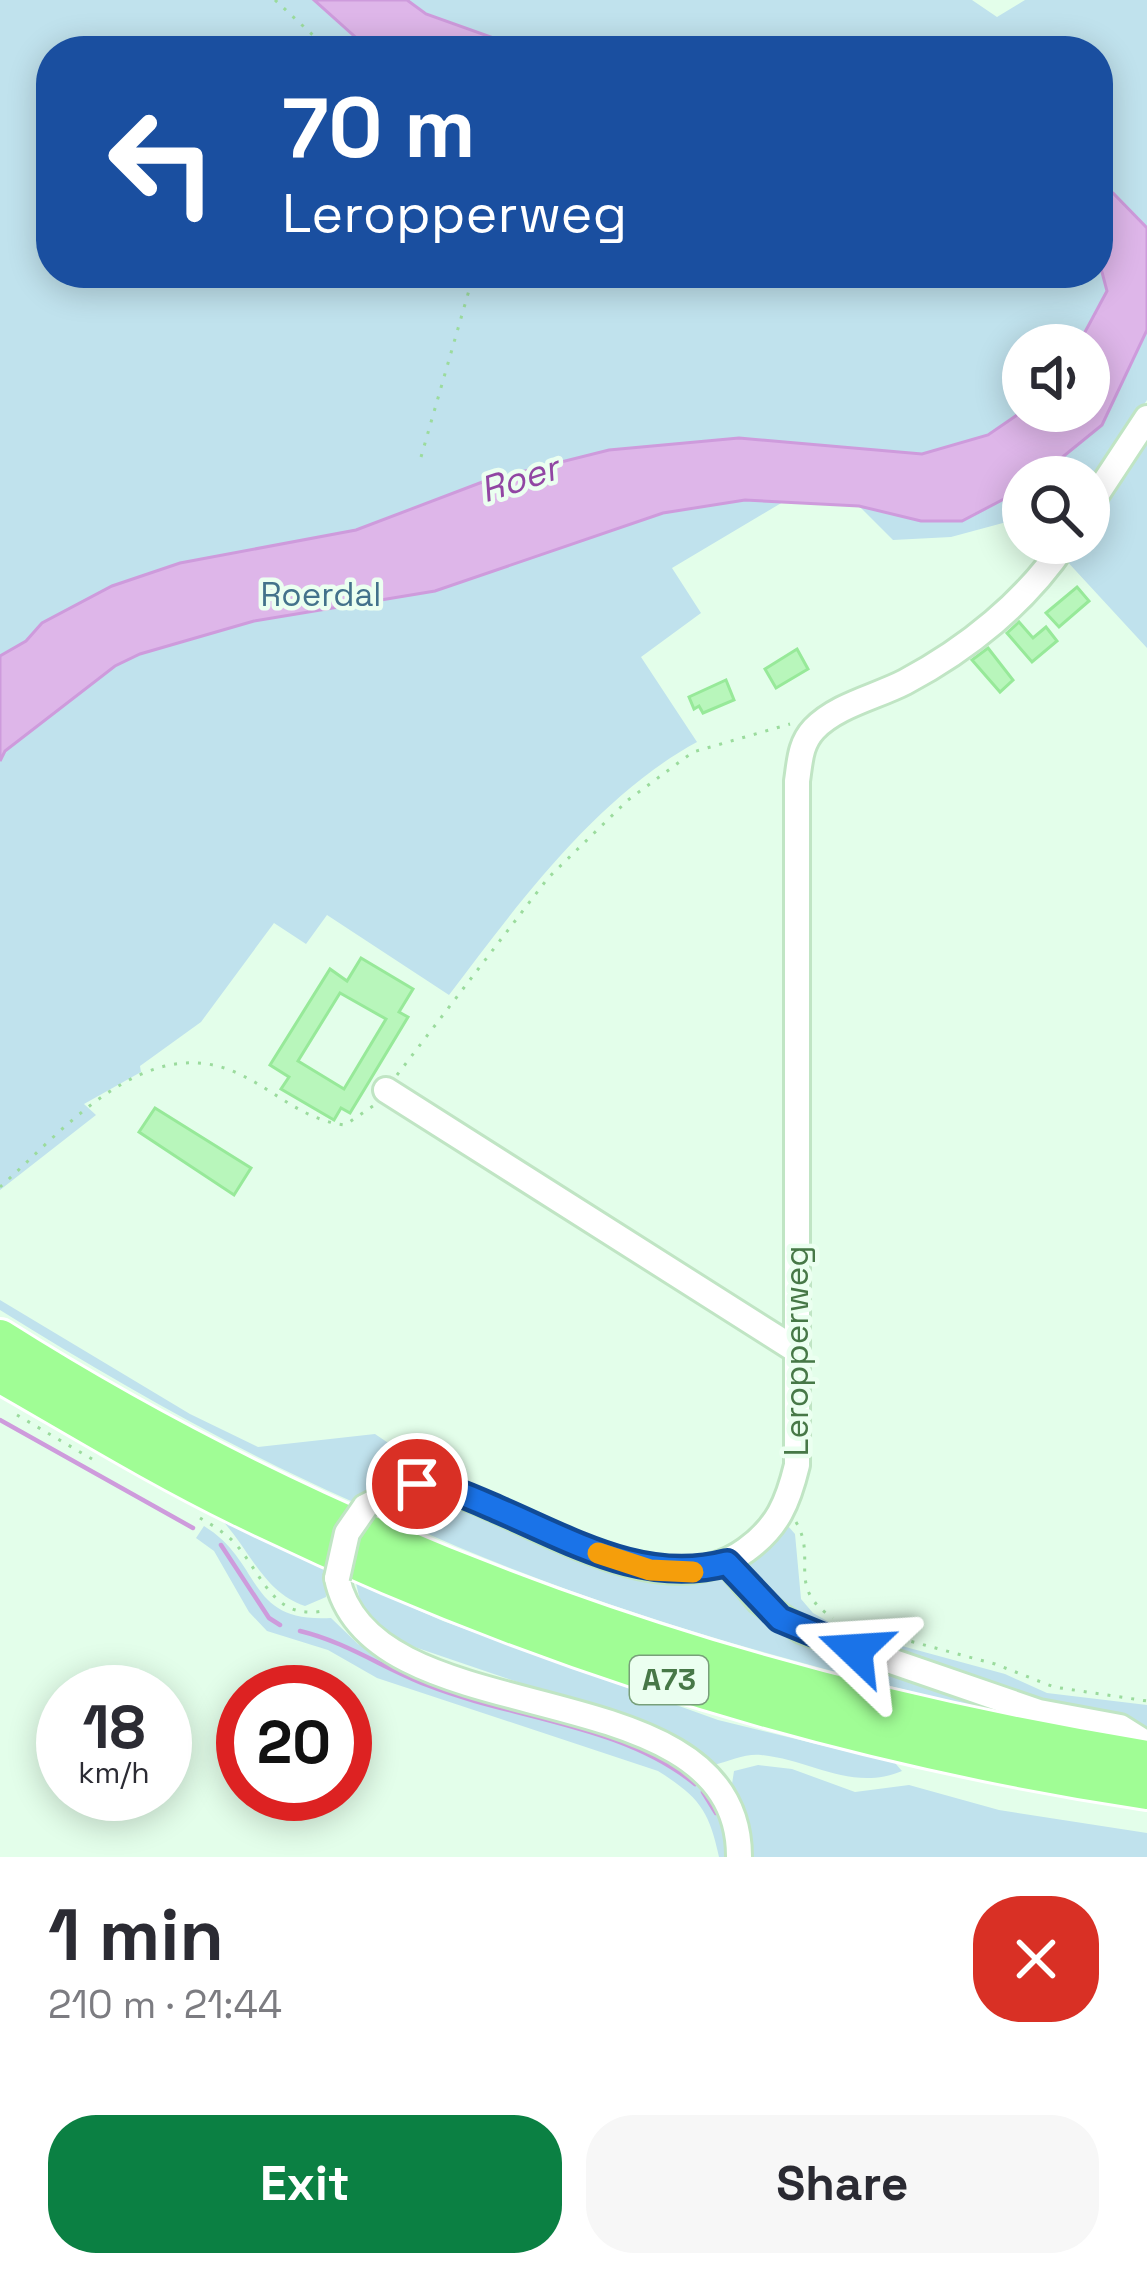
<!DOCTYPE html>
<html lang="en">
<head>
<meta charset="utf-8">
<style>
  body { margin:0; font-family:"Space Grotesk",sans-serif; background:#f7f7f7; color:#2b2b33; height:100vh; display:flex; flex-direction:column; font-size:45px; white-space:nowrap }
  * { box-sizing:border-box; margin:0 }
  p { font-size:39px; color:#7c7c81 }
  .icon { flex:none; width:66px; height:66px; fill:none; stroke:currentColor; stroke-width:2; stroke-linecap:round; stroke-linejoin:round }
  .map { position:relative; height:1857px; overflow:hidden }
  .side { display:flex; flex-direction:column; background:#fff; flex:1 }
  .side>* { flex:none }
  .hud { position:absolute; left:36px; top:36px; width:1077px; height:252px; border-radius:48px; box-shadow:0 6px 30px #0003; background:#1a4fa0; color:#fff; overflow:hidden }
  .tools { position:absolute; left:1002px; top:324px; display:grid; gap:24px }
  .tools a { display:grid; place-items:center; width:108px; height:108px; border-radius:50%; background:#fff; box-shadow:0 6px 30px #0003; font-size:60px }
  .speed { position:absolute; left:36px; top:1665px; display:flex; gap:24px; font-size:60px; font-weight:700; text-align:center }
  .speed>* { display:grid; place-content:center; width:156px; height:156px; border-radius:50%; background:#fff; box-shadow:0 6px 30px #0003; line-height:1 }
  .speed small { font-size:30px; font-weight:400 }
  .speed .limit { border:18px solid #d22; background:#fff; color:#111 }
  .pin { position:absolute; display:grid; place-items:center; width:102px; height:102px; color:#fff; margin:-51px; border:6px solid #fff; border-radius:50%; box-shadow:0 3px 12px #0007 }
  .me { position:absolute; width:132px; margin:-66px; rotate:290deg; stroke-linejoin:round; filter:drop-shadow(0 0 9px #0008) }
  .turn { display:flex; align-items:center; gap:42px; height:252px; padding:0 48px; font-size:54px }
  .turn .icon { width:156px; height:156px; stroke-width:2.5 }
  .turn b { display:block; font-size:84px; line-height:102px }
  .round { display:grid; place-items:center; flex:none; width:126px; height:126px; border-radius:48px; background:#f7f7f7 }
  .head { display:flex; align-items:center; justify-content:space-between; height:204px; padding:0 48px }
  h1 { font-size:72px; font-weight:800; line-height:90px }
  .button { display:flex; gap:24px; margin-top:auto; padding:24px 48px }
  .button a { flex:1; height:138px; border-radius:48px; background:#0b8043; color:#fff; font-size:48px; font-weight:800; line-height:138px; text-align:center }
  .button a+a { background:#f7f7f7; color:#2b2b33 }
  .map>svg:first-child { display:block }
  .green { fill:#c0e2ed; fill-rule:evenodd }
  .water { fill:#deb6e9; stroke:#ce9bdc; stroke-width:3 }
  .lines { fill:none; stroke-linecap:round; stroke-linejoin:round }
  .stream { stroke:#ce9bdc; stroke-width:4.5 }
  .building { fill:#b8f6bb; stroke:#97e999; stroke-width:3; fill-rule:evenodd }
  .minor-casing { stroke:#c0e5c4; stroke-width:30 }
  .highway-casing { stroke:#fff; stroke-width:42 }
  .path { stroke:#9bdb9d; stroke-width:3; stroke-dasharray:3 9; stroke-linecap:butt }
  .minor { stroke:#fff; stroke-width:24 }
  .highway { stroke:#a0fd95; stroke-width:36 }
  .minor-bridge-casing { stroke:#c0e5c4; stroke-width:30; stroke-linecap:butt }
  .minor-bridge { stroke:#fff; stroke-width:24 }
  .route-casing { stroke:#114b97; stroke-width:30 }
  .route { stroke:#1a73e8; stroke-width:21 }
  .slow { stroke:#f59e0b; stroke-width:21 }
  .labels { text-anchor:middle; stroke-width:9; stroke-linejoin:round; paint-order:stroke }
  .shield { fill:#ebfff0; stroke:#78a07a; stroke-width:3 }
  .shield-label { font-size:30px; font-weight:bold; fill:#477847 }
  .park-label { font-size:33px; fill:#43728b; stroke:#ebfff0 }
  .street-label { font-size:33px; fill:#477847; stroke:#ebfff0 }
  .water-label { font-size:36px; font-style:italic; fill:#9146a3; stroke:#ebfff0 }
</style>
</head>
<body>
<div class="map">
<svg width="1147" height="1857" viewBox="0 0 1147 1857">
  <rect width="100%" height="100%" fill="#e3feea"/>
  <path class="green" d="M 0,0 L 972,0 L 997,17 L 1025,0 L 1147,0 L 1147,400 L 1089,485 L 1089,477 L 1023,477 L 1023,515 L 1014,520 L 951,537 L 893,540 L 859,506 L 783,502 L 672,568 L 701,613 L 641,657 L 697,742 C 596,797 517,905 449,995 L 327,915 L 306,944 L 274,923 L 201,1022 L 140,1066 L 141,1072 L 84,1104 L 96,1115 L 0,1190 ZM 51,51 L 1098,51 L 1098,273 L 51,273 ZM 1023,345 L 1089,345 L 1089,411 L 1023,411 Z
    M 1147,437 L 1147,648 L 1064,558 L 1074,543 L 1089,543 L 1089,521 Z
    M 0,1300 L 190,1414 L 258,1447 L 375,1434 L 421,1465 L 351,1501 C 229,1447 114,1381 0,1310 Z
    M 441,1498 C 528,1534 627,1597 723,1577 L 981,1703 L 977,1708 C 773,1658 572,1603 382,1513 L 407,1502 Z
    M 221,1519 L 325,1569 L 326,1597 L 305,1606 C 264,1593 250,1550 221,1519 Z
    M 204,1526 C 264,1563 245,1623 331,1618 L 358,1644 L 385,1659 L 686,1765 L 719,1807 L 727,1857 L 719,1857 C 709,1810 699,1797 658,1771 L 377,1678 L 328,1650 L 267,1631 L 249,1612 L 214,1551 L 196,1538 Z
    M 788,1526 L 795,1534 L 801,1599 L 813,1613 L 843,1630 L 1005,1674 L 1047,1693 L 1147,1705 L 1147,1727 L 1128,1718 L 1049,1710 L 814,1632 L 763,1593 L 745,1567 Z
    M 356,1583 L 443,1621 L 718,1720 L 895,1763 L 902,1771 C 852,1792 811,1760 761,1755 C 747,1753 729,1761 714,1765 L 699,1750 L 662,1731 L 394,1640 L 361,1605 Z
    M 758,1765 L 792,1769 L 855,1792 L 909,1785 L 999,1810 L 1147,1833 L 1147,1857 L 752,1857 L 748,1823 L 732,1784 L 734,1771 Z"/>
  <path class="water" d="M 314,0 L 407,0 L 426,14 L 530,51 L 371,51 Z
    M 1098,187 L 1113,193 L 1147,228 L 1147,330 L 1102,425 L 1038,477 L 1023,477 L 1023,489 L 962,521 L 921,521 L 859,506 L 745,500 L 663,513 L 435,591 L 254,621 L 140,654 L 115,666 L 5,751 L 0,761 L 0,656 L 26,641 L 42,623 L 112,586 L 180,563 L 356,530 L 485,481 L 609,450 L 739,438 L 922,454 L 988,435 L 1023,411 L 1089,411 L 1089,345 L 1078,345 L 1107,291 L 1098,257 Z"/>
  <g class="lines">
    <path class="stream" d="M 0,1420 L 193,1528
      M 221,1545 L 269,1618 L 280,1625
      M 300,1631 C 346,1642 383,1668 427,1685 C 513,1719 622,1724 695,1784
      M 703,1792 L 716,1813"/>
  </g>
  <path class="building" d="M 1077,587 L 1089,601 L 1059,627 L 1046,613 Z
    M 1019,622 L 1033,638 L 1046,627 L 1057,641 L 1032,662 L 1007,633 Z
    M 988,648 L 1013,680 L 1000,692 L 972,660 Z
    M 797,649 L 808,669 L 776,688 L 765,669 Z
    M 726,680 L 734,700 L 703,713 L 699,706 L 694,709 L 689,697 Z
    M 361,958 L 413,989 L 399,1012 L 408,1017 L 367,1085 L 350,1113 L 341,1108 L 334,1120 L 281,1089 L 289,1077 L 270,1065 L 330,969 L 347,981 ZM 340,993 L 386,1019 L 344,1089 L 298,1061 Z
    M 155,1108 L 251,1168 L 234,1195 L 139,1132 Z"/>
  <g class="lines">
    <defs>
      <path id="minor" d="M 1089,506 L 1147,418
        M 386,1090 L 796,1350
        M 365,1507 L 406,1486 L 431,1485 C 523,1509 656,1615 746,1550 C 778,1527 788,1502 797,1465 L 797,781 C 800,761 800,744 814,729 C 837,705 876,697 905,682 C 967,649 1026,602 1065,543
        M 727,1563 L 759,1601 L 801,1630 L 1039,1712 L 1120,1727 L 1147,1744
        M 337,1578 C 370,1740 740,1664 739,1857"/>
      <path id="highway" d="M 0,1338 C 349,1559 741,1693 1147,1759
        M 0,1374 C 79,1419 157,1467 239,1507 C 525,1647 831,1743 1147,1791"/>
    </defs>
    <use href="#minor" class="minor-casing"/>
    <use href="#highway" class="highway-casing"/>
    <path class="path" d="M 275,0 L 330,51
      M 421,457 L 474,273
      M 397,1075 L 548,878 L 628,800 L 693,752 L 790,724
      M 0,1187 C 61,1133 144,1030 237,1073 C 275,1090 302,1120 345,1125 L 373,1106
      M 17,1415 L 97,1462
      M 200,1518 C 214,1526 229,1535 239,1548 C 266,1582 276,1622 328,1610
      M 796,1522 C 818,1559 785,1587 833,1618
      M 865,1629 L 995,1664 L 1054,1687 L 1147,1701"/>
    <use href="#minor" class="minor"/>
    <use href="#highway" class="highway"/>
    <defs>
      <path id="minor-bridge" d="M 337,1578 L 347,1533 L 365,1507"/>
    </defs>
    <use href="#minor-bridge" class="minor-bridge-casing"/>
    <use href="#minor-bridge" class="minor-bridge"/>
  </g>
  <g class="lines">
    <defs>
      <path id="route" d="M 417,1484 C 445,1485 472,1498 497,1509 C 572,1541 644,1585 727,1563 L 780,1619 L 855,1650"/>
    </defs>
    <use href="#route" class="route-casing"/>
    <use href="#route" class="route"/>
    <path class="slow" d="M 598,1553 L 650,1570 L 693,1572"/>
  </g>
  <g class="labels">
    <rect class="shield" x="630" y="1656" width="78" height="48" rx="9"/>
    <g class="shield-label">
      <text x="669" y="1690">A73</text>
    </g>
    <g class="park-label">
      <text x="321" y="606">Roerdal</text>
    </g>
    <g class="street-label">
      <text transform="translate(796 1351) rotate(-90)" y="12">Leropperweg</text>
    </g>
    <g class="water-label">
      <text transform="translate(519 478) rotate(-18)" y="13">Roer</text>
    </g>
  </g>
</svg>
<div class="tools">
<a><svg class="icon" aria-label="sound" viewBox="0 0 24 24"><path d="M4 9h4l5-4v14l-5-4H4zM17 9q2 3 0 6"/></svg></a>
<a><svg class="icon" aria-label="search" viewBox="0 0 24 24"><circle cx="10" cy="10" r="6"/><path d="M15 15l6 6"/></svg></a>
</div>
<div class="speed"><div>18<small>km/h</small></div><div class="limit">20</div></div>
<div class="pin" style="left:417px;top:1484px;background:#d93025"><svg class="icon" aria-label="arrive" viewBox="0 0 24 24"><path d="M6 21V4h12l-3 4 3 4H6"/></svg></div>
<svg class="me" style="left:855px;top:1650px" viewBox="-20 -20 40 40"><path d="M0-17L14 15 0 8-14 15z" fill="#1a73e8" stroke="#fff" stroke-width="4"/></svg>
<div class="hud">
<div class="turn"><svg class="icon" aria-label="left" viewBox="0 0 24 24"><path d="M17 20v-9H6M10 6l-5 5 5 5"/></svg><div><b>70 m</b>Leropperweg</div></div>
</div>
</div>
<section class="side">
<div class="head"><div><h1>1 min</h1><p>210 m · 21:44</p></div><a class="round" style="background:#d93025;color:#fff"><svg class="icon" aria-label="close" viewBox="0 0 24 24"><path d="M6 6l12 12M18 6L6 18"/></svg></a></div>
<div class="button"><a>Exit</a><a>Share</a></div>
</section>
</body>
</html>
